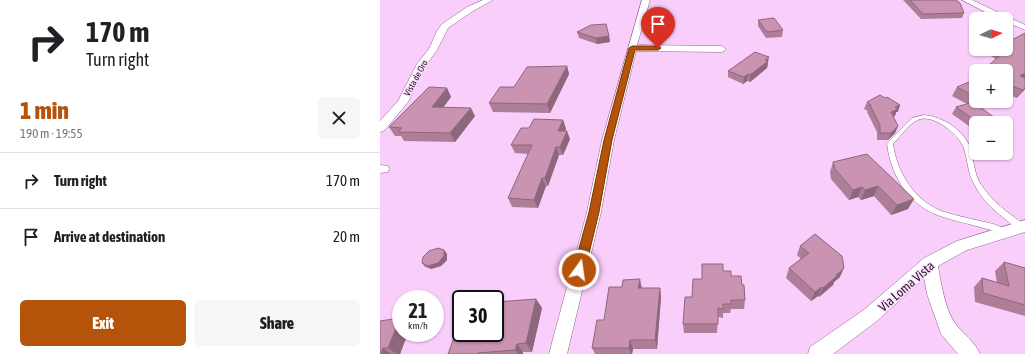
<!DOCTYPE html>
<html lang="en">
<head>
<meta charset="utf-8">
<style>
  body { margin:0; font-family:"Asap Condensed",sans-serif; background:#f6f6f6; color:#202124; height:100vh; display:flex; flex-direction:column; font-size:15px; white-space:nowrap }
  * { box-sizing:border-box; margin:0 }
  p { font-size:13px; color:#757577 }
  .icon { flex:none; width:22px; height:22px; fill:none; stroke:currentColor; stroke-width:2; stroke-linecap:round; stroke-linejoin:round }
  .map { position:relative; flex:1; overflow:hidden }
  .drawer { display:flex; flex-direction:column; background:#fff; width:380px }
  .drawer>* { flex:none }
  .top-card { background:#fff; color:#202124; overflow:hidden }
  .needle { width:26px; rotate:85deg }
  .tools { position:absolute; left:589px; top:12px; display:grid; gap:8px }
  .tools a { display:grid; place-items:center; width:44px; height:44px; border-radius:6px; background:#fff; box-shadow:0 1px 3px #0004; font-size:20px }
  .speed { position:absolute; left:12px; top:290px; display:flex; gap:8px; font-size:20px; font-weight:700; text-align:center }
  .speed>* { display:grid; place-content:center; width:52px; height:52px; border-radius:50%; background:#fff; box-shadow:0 1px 3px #0004; line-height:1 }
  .speed small { font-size:10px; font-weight:400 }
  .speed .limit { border:2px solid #111; border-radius:6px; background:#fff; color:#111 }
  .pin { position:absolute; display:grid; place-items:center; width:34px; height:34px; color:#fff; margin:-41px -17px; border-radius:50% 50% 50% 0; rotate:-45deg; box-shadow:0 0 4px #0007 }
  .pin .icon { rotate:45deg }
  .me { position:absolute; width:44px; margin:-22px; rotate:14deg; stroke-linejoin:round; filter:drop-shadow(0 0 3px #0008) }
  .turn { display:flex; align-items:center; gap:14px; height:84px; padding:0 20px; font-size:18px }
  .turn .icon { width:52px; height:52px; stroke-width:2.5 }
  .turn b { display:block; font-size:28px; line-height:34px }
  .round { display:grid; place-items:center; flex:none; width:42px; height:42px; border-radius:6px; background:#f6f6f6 }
  .summary { display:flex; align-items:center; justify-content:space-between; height:68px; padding:0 20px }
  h1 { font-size:24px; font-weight:800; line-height:30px; color:#b45309 }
  .primary-button { display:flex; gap:8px; margin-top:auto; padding:8px 20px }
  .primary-button a { flex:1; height:46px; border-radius:6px; background:#b45309; color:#fff; font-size:16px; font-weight:800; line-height:46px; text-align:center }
  .primary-button a+a { background:#f6f6f6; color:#202124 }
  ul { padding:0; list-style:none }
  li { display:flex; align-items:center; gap:12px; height:56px; padding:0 20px; border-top:1px solid #e0e0e0 }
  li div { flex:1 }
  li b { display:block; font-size:15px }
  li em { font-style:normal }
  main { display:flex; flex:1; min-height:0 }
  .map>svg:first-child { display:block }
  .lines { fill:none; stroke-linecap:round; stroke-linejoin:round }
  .lane-casing { stroke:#8e668f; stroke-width:1 }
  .street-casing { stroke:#8e668f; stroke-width:1 }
  .lane { fill:#fff; fill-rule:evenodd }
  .street { fill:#fff; fill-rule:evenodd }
  .wall { fill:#ae7e98 }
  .shaded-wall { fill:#8d677c }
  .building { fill:#ca93b1; stroke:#8d677c }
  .route { fill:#b45309; stroke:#753606 }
  .labels { text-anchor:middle; stroke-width:3; stroke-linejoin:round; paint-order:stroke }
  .far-street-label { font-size:9px; fill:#271727; stroke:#fde2fd }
  .near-street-label { font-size:13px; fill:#271727; stroke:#fde2fd }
</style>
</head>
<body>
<main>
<section class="drawer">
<div class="top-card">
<div class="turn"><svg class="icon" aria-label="right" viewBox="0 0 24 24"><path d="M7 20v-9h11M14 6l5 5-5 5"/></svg><div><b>170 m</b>Turn right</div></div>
</div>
<div class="summary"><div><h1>1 min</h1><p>190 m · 19:55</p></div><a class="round"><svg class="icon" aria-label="close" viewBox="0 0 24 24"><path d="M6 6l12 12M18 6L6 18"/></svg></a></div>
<ul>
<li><svg class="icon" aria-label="right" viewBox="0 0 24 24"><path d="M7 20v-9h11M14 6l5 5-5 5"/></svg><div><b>Turn right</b></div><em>170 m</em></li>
<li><svg class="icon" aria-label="arrive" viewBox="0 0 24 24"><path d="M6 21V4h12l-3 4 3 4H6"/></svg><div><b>Arrive at destination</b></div><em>20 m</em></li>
</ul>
<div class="primary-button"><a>Exit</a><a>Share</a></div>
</section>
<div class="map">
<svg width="645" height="354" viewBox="0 0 645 354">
  <rect width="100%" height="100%" fill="#facefb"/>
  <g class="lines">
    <defs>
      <path id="lane" d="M 544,115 C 563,117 585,130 591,150 C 594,161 594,173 600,183 C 611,201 628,213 645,225 L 645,230 C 638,231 630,223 624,218 C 612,209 601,198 594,184 C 587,172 588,158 583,146 C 577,133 552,113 538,120 C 528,124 521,136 513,144 C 517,172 533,199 561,211 C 574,215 588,218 600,221 C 609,223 623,225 628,233 L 627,235 L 624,236 C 618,234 613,230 607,229 C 591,224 573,221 557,215 C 527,203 510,173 507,143 L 532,118 Z"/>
      <path id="street" d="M 103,0 L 113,0 L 93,11 L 68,28 L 57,50 L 46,65 L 28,102 L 4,131 L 0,132 L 0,121 L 18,101 L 37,64 L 49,49 L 57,31 L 62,24 L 87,7 Z
        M 262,0 L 270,0 L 257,45 L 342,46 L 346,49 L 342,52 L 256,51 L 234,140 L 221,212 L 187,354 L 169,354 L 207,212 L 222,140 Z
        M 582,0 L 592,0 L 645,25 L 645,30 L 626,22 L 626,19 L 619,19 Z
        M 0,165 L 8,166 L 9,169 L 8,172 L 0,173 Z
        M 645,220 L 645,232 L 587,250 L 558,266 C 561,282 565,310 575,323 C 582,334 595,341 600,354 L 578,354 L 561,334 L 547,294 L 544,278 L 497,321 L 453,354 L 428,354 L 430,347 L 485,309 L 544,258 L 577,241 Z"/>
    </defs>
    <use href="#lane" class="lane-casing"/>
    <use href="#street" class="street-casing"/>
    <use href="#lane" class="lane"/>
    <use href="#street" class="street"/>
  </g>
  <path class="wall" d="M 523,0 L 576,0 L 584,13 L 582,18 L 541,19 Z
    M 378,20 L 403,30 L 402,37 L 386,38 L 378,26 Z
    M 197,32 L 229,36 L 230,42 L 217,44 L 199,38 Z
    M 615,49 L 626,49 L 645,89 L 637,98 L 626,94 L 626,71 L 616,59 L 611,56 Z
    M 388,64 L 387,68 L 370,82 L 367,81 L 363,84 L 348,77 L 348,71 L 389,64 Z
    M 187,66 L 189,74 L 170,113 L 113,112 L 109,103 L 134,87 Z
    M 596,76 L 595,104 L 622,123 L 596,123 L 596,131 L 572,114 L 576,107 L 587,104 L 572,96 L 577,87 L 589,82 Z
    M 67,88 L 71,97 L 63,107 L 95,116 L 75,142 L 24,141 L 21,136 L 15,136 L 9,127 Z
    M 487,102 L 518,112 L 516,112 L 515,116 L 513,116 L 518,126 L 515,133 L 508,140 L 497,140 L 497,132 L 487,112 L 488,111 L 484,109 Z
    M 183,120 L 186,129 L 185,131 L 190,139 L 183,155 L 179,155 L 168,186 L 166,186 L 158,208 L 132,207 L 128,198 L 148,154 L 135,153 L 131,145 L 149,128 Z
    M 487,154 L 528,209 L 511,215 L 494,196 L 481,200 L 478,197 L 469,200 L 451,179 L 450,172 L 453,162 Z
    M 420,246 L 460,277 L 454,282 L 453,285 L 439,297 L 438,296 L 431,301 L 406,278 L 409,268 L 421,259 L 417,255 Z
    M 64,250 L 67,254 L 67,260 L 61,266 L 51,269 L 45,267 L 42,263 Z
    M 624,262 L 645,268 L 645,316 L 595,302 L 594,287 L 602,278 L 617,283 L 615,271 Z
    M 343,271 L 351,276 L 362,285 L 365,300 L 364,309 L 351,309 L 350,313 L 343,313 L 343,318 L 338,317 L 337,333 L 304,333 L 303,324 L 312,297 L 322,279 Z
    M 261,288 L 280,288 L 281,297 L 277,349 L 253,349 L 252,354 L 215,354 L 212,348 L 224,320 Z
    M 156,299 L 162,308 L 152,352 L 143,352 L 143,354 L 68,354 Z
    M 20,318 L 21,319 L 21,333 L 28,333 L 20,354 L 0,354 Z"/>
  <path class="shaded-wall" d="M 229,36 L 230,42 L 217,44 L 216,38 Z
    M 389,57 L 387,68 L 370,82 L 370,75 Z
    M 187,66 L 189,74 L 170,113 L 167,104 Z
    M 645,73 L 645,78 L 640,76 Z
    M 368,74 L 367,81 L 363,84 L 364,77 Z
    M 67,88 L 71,97 L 57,116 L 52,107 Z
    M 645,88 L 645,89 L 637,98 L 643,90 Z
    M 596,96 L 596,101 L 600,101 L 590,106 L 595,97 Z
    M 520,105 L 518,112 L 516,112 L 515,116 L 508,119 L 511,112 L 515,107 Z
    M 91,108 L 95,116 L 75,142 L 70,133 Z
    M 183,120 L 186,129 L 181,139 L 178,131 Z
    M 518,126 L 515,133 L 508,140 L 511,133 Z
    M 187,131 L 190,139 L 183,155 L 180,147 Z
    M 176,147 L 179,155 L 168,186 L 165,178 Z
    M 162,178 L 166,186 L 158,208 L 154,200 Z
    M 498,186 L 494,196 L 481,200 L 485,190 Z
    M 482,187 L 478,197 L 469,200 L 473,190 Z
    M 534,199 L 528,209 L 511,215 L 517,205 Z
    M 64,250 L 67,254 L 67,260 L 61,266 L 51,269 L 48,266 Z
    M 464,268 L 460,277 L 454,282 L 453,285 L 439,297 L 443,288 Z
    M 260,279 L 262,289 L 258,288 Z
    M 442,287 L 438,296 L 431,301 L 435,292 Z
    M 280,288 L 281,297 L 277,349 L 275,340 Z
    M 156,299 L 162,308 L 152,352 L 146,343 Z
    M 20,318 L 21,319 L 21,333 L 28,333 L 20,354 L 17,354 L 8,348 Z
    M 250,340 L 253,349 L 252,354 L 251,354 L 249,348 Z
    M 137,344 L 143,352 L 143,354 L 138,354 L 135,350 Z
    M 3,348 L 11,354 L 1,354 Z"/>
  <path class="building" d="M 530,0 L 576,0 L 580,3 L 584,13 L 543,14 Z
    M 394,18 L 403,30 L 387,32 L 378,20 Z
    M 226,24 L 229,36 L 216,38 L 197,32 L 211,25 Z
    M 645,33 L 645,73 L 640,76 L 645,78 L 645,88 L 643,90 L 626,84 L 626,71 L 602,71 L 624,52 L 617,49 L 626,49 L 626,43 Z
    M 375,52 L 389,57 L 385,60 L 388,61 L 370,75 L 368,74 L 364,77 L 348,71 Z
    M 187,66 L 167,104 L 109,103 L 120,87 L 134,87 L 147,67 Z
    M 596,76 L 596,96 L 595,97 L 577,87 L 589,82 Z
    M 49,87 L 67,88 L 52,107 L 91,108 L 70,133 L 18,132 L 22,128 L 9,127 Z
    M 500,95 L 505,98 L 507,97 L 520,105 L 515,107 L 518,109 L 511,112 L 518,126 L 511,133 L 500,133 L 500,125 L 490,105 L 491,105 L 487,102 Z
    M 593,102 L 622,123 L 599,123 L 576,107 Z
    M 154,119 L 183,120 L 178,131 L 187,131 L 180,147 L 176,147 L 165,178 L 162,178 L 154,200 L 128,198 L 152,145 L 131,145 L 141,128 L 149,128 Z
    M 487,154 L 534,199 L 517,205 L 498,186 L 485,190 L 482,187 L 473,190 L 455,169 L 453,162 Z
    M 435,234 L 462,256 L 464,268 L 456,275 L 457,276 L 443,288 L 442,287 L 435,292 L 409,268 L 429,253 L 420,246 Z
    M 58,248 L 64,250 L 64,256 L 58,263 L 48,266 L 42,263 L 43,257 L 49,251 Z
    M 624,262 L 645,268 L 645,305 L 603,293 L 602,278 L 629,286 Z
    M 322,264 L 343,264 L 343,271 L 351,271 L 351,276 L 361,276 L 362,285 L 364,285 L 365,300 L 351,300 L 351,304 L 343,304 L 343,309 L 338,308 L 338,324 L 303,324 L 305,297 L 312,297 L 313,279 L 322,279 Z
    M 260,279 L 258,288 L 280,288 L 275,340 L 250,340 L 249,348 L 212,348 L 217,320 L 224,320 L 229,287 L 242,287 L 243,280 Z
    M 156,299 L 146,343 L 137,344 L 135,350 L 98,353 L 98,354 L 68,354 L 81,318 L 81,333 L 115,333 L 115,302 Z
    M 20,318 L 8,348 L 3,348 L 1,354 L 0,354 L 0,321 Z"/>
  <path class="route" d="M 252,46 L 278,46 L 281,48 L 278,50 L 255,50 L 232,140 L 219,212 L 205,270 L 203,274 L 199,275 L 195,274 L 193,270 L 209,212 L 224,140 L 249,48 Z"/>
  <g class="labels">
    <g class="far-street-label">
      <text transform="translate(36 78) rotate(-61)" y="3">Vista de Oro</text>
    </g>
    <g class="near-street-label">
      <text transform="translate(526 286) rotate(-41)" y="5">Via Loma Vista</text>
    </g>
  </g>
</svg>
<div class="tools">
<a><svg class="needle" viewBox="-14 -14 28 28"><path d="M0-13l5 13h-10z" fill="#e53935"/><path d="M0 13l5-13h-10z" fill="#757577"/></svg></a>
<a>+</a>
<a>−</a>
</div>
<div class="speed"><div>21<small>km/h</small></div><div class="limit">30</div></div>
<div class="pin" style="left:278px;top:48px;background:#d93025"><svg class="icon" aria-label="arrive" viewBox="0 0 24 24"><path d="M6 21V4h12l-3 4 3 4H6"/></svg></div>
<svg class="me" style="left:199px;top:270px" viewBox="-20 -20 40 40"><circle r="17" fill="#b45309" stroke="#fff" stroke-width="3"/><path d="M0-11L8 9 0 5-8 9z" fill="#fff"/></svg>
</div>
</main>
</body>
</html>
